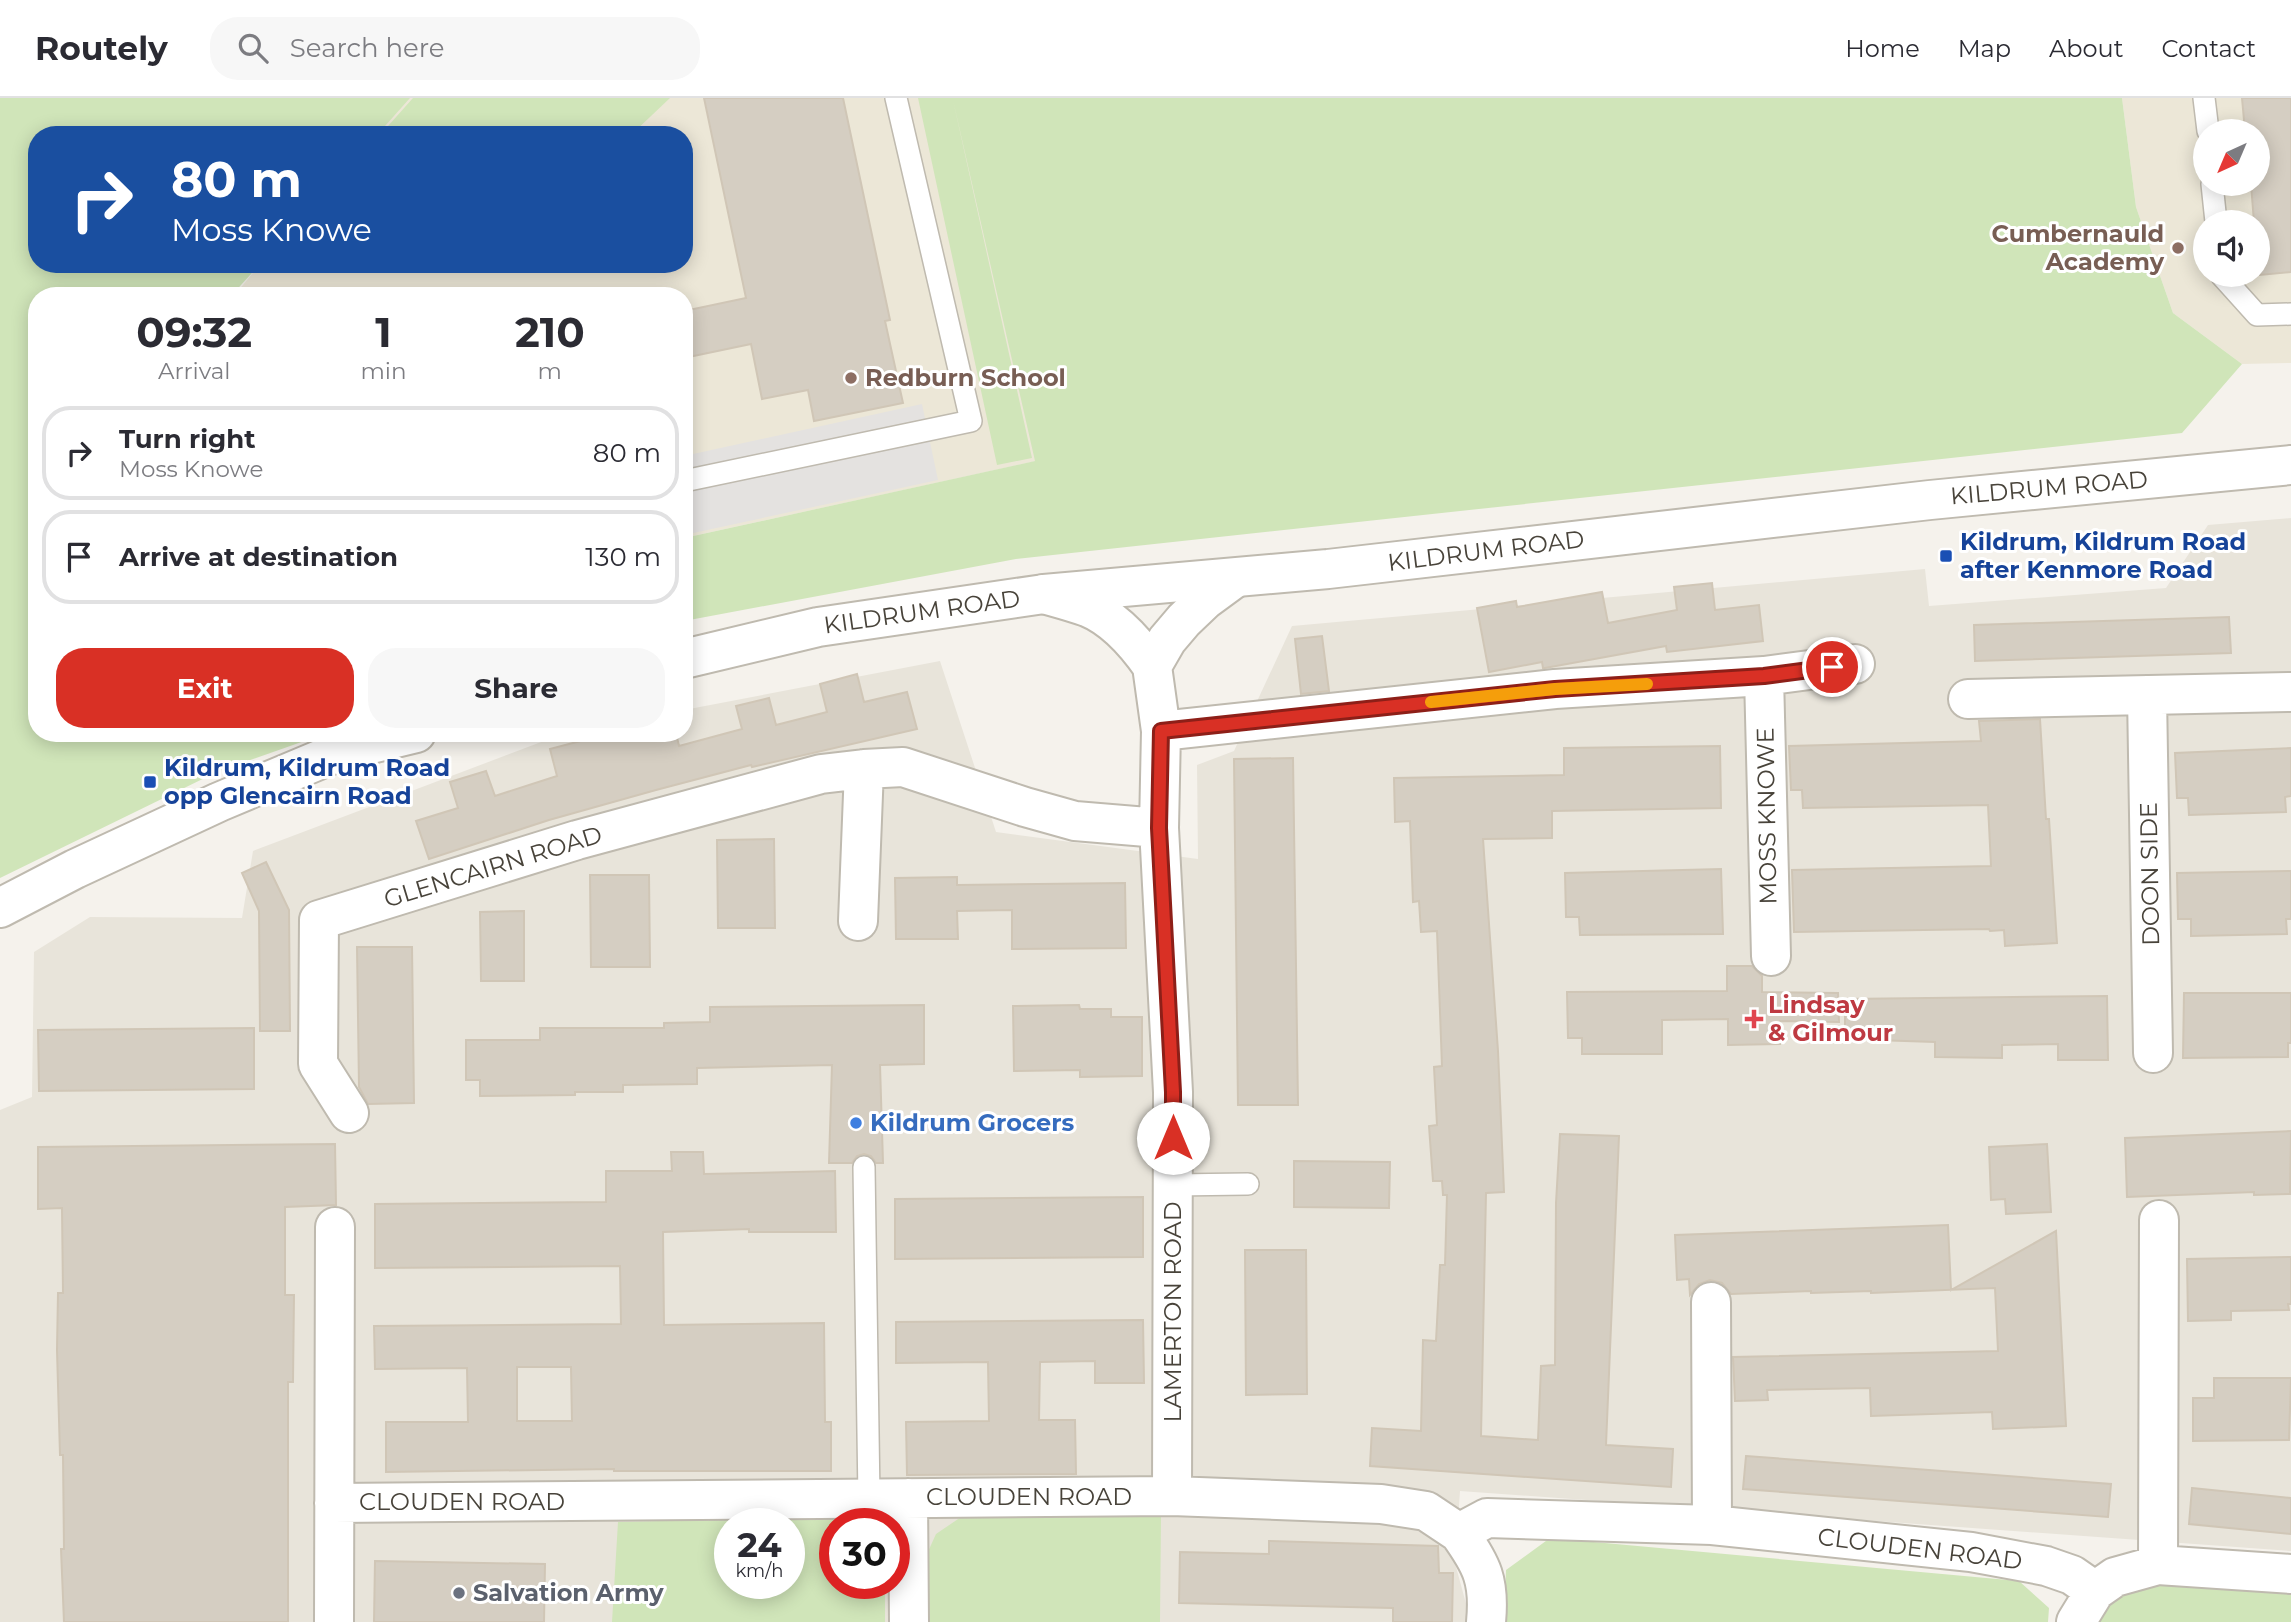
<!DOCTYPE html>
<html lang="en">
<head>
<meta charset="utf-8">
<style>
  body { margin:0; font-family:Montserrat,sans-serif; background:#f7f7f7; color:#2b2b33; height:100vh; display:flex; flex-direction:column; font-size:26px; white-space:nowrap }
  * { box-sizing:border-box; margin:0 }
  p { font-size:23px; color:#7c7c81 }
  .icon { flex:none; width:38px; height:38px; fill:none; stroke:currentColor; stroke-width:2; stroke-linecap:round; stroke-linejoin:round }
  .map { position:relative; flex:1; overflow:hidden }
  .details { position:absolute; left:28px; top:189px; width:665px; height:455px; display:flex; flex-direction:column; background:#fff; border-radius:28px; box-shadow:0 4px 18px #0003 }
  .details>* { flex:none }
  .guide { position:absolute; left:28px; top:28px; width:665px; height:147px; border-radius:28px; box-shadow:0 4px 18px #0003; background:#1a4fa0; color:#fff; overflow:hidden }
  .needle { width:46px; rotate:224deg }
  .buttons { position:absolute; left:2193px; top:21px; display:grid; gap:14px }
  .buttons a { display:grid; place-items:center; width:77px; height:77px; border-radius:50%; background:#fff; box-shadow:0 4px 18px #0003; font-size:35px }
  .speed { position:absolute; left:714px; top:1410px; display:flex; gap:14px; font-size:35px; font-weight:700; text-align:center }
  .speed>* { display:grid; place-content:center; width:91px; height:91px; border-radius:50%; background:#fff; box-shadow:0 4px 18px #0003; line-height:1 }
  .speed small { font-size:18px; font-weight:400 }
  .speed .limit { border:10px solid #d22; background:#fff; color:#111 }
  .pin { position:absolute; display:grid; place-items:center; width:60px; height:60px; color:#fff; margin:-30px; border:4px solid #fff; border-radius:50%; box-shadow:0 2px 7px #0007 }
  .me { position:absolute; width:77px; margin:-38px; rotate:0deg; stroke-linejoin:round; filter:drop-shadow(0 0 5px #0008) }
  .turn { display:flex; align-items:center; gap:24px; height:147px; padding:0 28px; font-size:32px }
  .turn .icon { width:91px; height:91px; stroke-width:2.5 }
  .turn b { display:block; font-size:49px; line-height:60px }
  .eta { display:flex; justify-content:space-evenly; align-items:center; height:119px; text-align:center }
  .eta b { font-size:42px; font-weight:700; line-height:49px }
  .cta { display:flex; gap:14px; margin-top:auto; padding:14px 28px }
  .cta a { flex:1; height:80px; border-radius:28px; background:#d93025; color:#fff; font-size:28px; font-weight:700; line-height:80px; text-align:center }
  .cta a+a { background:#f7f7f7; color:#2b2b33 }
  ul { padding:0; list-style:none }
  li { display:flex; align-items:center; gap:21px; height:94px; margin:0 14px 10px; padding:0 14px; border:4px solid #e1e1e2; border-radius:28px }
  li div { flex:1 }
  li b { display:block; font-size:26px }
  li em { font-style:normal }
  header { display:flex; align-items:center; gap:42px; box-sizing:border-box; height:98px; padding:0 35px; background:#fff; border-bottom:2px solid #e1e1e2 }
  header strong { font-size:33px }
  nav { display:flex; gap:38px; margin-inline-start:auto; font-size:24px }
  .search { width:490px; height:63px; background:#f7f7f7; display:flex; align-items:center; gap:18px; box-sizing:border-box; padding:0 24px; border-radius:28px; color:#7c7c81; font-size:26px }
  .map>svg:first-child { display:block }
  .residential { fill:#e8e4da; fill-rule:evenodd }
  .education { fill:#ece7d7; fill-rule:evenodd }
  .green { fill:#d0e5b9; fill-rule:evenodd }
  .parking { fill:#e4e2e0 }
  .building { fill:#d5cec2; stroke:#d0c6b6; stroke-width:2; fill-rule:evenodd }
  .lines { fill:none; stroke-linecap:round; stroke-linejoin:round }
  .service-casing { stroke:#bfbaaf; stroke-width:24 }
  .minor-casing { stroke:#bfbaaf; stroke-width:42 }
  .tertiary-casing { stroke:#bfbaaf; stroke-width:42 }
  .service { stroke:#fff; stroke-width:21 }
  .minor { stroke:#fff; stroke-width:38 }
  .tertiary { stroke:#fff; stroke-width:38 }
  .route-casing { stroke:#8d1f18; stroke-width:18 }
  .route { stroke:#d93025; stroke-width:12 }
  .slow { stroke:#f59e0b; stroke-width:12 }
  .education-dot { fill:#8d6e63; stroke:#fff; stroke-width:2.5 }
  .transit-dot { fill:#1a4fb4; stroke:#fff; stroke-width:2.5 }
  .health-dot { fill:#e0444e; stroke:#fff; stroke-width:2.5 }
  .shop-dot { fill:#3f7fe0; stroke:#fff; stroke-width:2.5 }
  .worship-dot { fill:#6b7280; stroke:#fff; stroke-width:2.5 }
  .labels { text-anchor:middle; stroke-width:6; stroke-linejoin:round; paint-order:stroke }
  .education-label { font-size:24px; font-weight:bold; fill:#785e54; stroke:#fff; text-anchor:end }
  .street-label { font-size:24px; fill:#48433a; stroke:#fff }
  .transit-label { font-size:24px; font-weight:bold; fill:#164399; stroke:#fff; text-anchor:start }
  .health-label { font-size:24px; font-weight:bold; fill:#be3a42; stroke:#fff; text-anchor:start }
  .shop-label { font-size:24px; font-weight:bold; fill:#366cbe; stroke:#fff; text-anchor:start }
  .worship-label { font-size:24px; font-weight:bold; fill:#5b616d; stroke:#fff; text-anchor:start }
</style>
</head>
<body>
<header>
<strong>Routely</strong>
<div class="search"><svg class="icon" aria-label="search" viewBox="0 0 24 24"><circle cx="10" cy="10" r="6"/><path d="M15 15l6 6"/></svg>Search here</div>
<nav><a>Home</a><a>Map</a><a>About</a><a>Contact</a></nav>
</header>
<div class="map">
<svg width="2291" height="1524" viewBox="0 0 2291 1524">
  <rect width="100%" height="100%" fill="#f5f2ec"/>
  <path class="residential" d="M 2291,420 L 2291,1453 L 1460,1393 L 1455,1465 L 1468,1513 L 1467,1524 L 0,1524 L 0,1012 L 32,999 L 34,854 L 90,819 L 242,820 L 253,753 L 565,635 L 684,635 L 684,612 L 940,563 L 996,734 L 1198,761 L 1197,667 L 1234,653 L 1292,528 L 1925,471 L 1929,508 L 2166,490 L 2208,427 ZM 730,1426 L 789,1426 L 789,1486 L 730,1486 ZM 835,1426 L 894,1426 L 894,1486 L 835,1486 Z"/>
  <path class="education" d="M 408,0 L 955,0 L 1036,363 L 684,440 L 684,198 L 234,198 L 260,166 L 684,166 L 684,37 L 375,37 Z
    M 2122,0 L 2291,0 L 2291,265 L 2242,266 L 2173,215 L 2136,109 ZM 2205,33 L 2258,33 L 2258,86 L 2205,86 ZM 2205,124 L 2258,124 L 2258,177 L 2205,177 Z"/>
  <path class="green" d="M 0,0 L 410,0 L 377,37 L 37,37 L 37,166 L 260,166 L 231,198 L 37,198 L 37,635 L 327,635 L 219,673 L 0,780 Z
    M 413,0 L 670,0 L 631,37 L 380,37 Z
    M 918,0 L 2122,0 L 2136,109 L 2173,215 L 2242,266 L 2182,335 L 1016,461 L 684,523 L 684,440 L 1035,363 L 953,2 L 1032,360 L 997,367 Z
    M 964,1417 L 1161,1419 L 1160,1524 L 927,1524 L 926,1458 L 936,1436 Z
    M 861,1418 L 871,1426 L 835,1426 L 835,1486 L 885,1486 L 885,1524 L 612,1524 L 618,1424 ZM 730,1426 L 789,1426 L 789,1486 L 730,1486 Z
    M 1550,1440 L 2019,1483 L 2049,1510 L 2048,1524 L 1504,1524 L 1506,1472 Z
    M 2143,1485 L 2291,1494 L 2291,1524 L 2093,1524 C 2105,1504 2123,1494 2143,1485 Z"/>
  <path class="parking" d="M 922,306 L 938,382 L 684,437 L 684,358 Z"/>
  <path class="building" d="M 704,0 L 843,0 L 890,222 L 885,223 L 903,305 L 814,323 L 808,292 L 762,301 L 751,246 L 684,260 L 684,213 L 746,200 Z
    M 2242,0 L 2291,0 L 2291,174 L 2260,177 L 2258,124 L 2254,124 L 2251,86 L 2258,86 L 2258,33 L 2245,33 Z
    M 1712,485 L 1715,512 L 1759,507 L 1763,543 L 1667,554 L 1666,548 L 1545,570 L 1543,570 L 1542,564 L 1489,574 L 1477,510 L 1516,503 L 1517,509 L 1602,494 L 1608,525 L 1677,512 L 1674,489 Z
    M 2229,519 L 2231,555 L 1975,563 L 1974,527 Z
    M 1322,538 L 1329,593 L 1301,596 L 1295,541 Z
    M 857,576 L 864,604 L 907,594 L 917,631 L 752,669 L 751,667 L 656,692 L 549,722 L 429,761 L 416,723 L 458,710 L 450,684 L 486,673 L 495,698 L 557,678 L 550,651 L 611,635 L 676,635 L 679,648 L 742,631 L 736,608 L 769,600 L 776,627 L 827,614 L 820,586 Z
    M 2040,621 L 2046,721 L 2049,721 L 2057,845 L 2005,848 L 2004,832 L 1990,833 L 1989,831 L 1794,834 L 1792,772 L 1991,768 L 1988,707 L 1803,710 L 1802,692 L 1791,692 L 1789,648 L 1981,643 L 1979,623 Z
    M 1720,648 L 1721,710 L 1552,713 L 1552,740 L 1483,741 L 1498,953 L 1504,1094 L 1486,1095 L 1481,1338 L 1538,1342 L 1541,1268 L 1555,1267 L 1556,1105 L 1560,1036 L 1619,1038 L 1606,1347 L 1673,1351 L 1671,1389 L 1370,1368 L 1372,1330 L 1421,1333 L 1423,1242 L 1436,1243 L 1440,1167 L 1445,1167 L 1447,1097 L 1443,1097 L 1442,1083 L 1433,1083 L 1429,1028 L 1437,1027 L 1434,969 L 1442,968 L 1437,833 L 1421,834 L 1419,803 L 1413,804 L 1410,723 L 1395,724 L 1394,680 L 1564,677 L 1564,650 Z
    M 2291,650 L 2291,698 L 2285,699 L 2286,714 L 2189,717 L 2188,700 L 2177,700 L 2175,655 Z
    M 1293,660 L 1298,1007 L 1238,1007 L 1234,661 Z
    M 774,741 L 775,830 L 718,830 L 717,742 Z
    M 266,764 L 289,812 L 290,933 L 260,933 L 259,813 L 242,775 Z
    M 1721,771 L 1723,836 L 1580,837 L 1579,819 L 1566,819 L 1565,775 Z
    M 2291,773 L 2291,821 L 2286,821 L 2287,836 L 2191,838 L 2191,821 L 2178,821 L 2177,775 Z
    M 590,777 L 649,777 L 650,869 L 591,869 Z
    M 957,779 L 957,787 L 1125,785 L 1126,850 L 1012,851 L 1012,812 L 957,813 L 958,841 L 896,841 L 895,780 Z
    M 524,813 L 524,883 L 481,883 L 480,814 Z
    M 357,849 L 412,849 L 414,1005 L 368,1006 L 359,989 Z
    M 1727,868 L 1752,868 L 1762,878 L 1762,894 L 1838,895 L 1839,924 L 1780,923 L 1780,946 L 1728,947 L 1728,921 L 1662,922 L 1662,956 L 1582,956 L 1582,940 L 1568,940 L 1567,894 L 1727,893 Z
    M 2184,895 L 2291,895 L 2291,945 L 2288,945 L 2288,959 L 2183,960 Z
    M 2107,898 L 2108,962 L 2058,962 L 2058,946 L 2002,947 L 2002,960 L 1935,959 L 1935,944 L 1845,941 L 1845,901 Z
    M 924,907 L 924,966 L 880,967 L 883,1065 L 876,1065 L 871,1058 L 864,1056 L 857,1058 L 852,1065 L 829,1065 L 832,967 L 697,970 L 697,986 L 623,987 L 623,994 L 575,994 L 575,997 L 480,998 L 480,982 L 466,982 L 466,942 L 540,942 L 540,930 L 664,930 L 664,925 L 710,924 L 710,909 Z
    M 1079,907 L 1080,911 L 1111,911 L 1111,919 L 1142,919 L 1142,978 L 1080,979 L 1080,972 L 1014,973 L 1013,908 Z
    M 254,930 L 254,991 L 39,993 L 38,932 Z
    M 2291,1033 L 2290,1096 L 2254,1097 L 2254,1094 L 2127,1099 L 2125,1040 Z
    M 335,1046 L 336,1107 L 285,1109 L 285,1197 L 294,1197 L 293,1284 L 288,1284 L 288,1524 L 64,1524 L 61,1451 L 64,1451 L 63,1357 L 60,1357 L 57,1252 L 58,1195 L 63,1195 L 62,1110 L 38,1111 L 38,1049 Z
    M 2047,1046 L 2051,1114 L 2006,1116 L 2005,1101 L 1991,1102 L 1989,1049 Z
    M 671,1054 L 703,1054 L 704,1076 L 835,1073 L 836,1134 L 749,1134 L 749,1131 L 663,1134 L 664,1227 L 824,1225 L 825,1324 L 831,1324 L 831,1373 L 614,1373 L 614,1371 L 386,1374 L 386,1324 L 468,1324 L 467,1270 L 375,1271 L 374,1228 L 621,1226 L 620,1168 L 375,1170 L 375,1106 L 606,1104 L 606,1073 L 672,1073 ZM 517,1269 L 571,1269 L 572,1323 L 517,1323 Z
    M 1294,1063 L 1390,1064 L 1389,1110 L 1294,1109 Z
    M 1143,1099 L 1143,1159 L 895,1161 L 895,1101 Z
    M 1948,1127 L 1951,1192 L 2056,1133 L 2066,1328 L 1993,1331 L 1992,1314 L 1871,1318 L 1870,1290 L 1767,1292 L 1768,1302 L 1735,1303 L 1733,1259 L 1998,1253 L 1995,1190 L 1871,1195 L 1871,1193 L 1811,1195 L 1811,1193 L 1731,1196 L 1722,1185 L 1710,1182 L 1699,1186 L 1690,1197 L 1689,1181 L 1677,1182 L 1675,1137 Z
    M 1245,1152 L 1306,1152 L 1307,1296 L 1246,1297 Z
    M 2291,1159 L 2291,1206 L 2288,1206 L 2289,1212 L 2231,1213 L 2231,1222 L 2188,1223 L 2187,1161 Z
    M 1143,1222 L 1144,1285 L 1095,1285 L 1095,1263 L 1040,1264 L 1039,1322 L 1075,1322 L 1076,1376 L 907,1377 L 906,1324 L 989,1323 L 988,1264 L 896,1265 L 896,1224 Z
    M 2214,1280 L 2291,1280 L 2289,1342 L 2193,1343 L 2193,1300 L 2214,1300 Z
    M 1746,1358 L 2111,1386 L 2108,1419 L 1743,1391 Z
    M 2192,1390 L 2291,1400 L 2291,1436 L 2189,1426 Z
    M 1269,1443 L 1438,1448 L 1439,1475 L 1453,1475 L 1452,1524 L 1393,1524 L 1393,1510 L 1179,1505 L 1180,1454 L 1269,1456 Z
    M 375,1463 L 545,1466 L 544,1524 L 374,1524 Z"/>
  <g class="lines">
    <defs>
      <path id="service" d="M 2204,0 L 2208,33
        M 2212,86 L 2216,124
        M 2221,177 L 2257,217 L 2291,216
        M 684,383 L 971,323 L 896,0
        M 864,1069 L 869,1400
        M 1173,1087 L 1248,1086"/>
      <path id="minor" d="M 1044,496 C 1058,500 1073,504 1087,509 C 1114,520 1136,545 1152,568
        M 1764,578 L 1771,858
        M 2147,597 L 2153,955
        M 1968,601 L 2291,594
        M 1161,633 L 1555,591 L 1764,578 L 1855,566
        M 858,823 L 864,671
        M 349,1015 L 318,966 L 319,822 L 577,742 L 821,676 L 864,671 L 903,669 L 1025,709 L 1075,723 L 1159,730
        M 1711,1204 L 1712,1427
        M 1172,1398 L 1173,994 L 1159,730 L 1161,633 L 1152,568 L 1167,542 L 1184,522 L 1205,502 L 1235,480
        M 908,1400 L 909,1524
        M 334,1405 L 1172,1398 L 1381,1406 L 1426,1413 L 1459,1435 L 1487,1420 L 1712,1427 L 1971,1454 L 2046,1468 L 2072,1477 L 2095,1493 L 2115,1479 L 2158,1467 L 2291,1476
        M 1459,1435 C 1482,1467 1490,1483 1486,1524
        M 2158,1467 L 2159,1122
        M 334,1524 L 335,1129
        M 2076,1524 L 2095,1493"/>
      <path id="tertiary" d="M 684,561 L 818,529 L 1044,496 L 1328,471 L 1930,402 L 2291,367
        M 0,810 L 75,771 L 219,704 L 338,654 L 416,635"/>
    </defs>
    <use href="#service" class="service-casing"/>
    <use href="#minor" class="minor-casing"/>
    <use href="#tertiary" class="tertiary-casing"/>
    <use href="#service" class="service"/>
    <use href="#minor" class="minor"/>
    <use href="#tertiary" class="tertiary"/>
  </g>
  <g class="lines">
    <defs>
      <path id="route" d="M 1173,1040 L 1173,994 L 1159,730 L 1161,633 L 1555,591 L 1764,578 L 1832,569"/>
    </defs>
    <use href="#route" class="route-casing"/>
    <use href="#route" class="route"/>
    <path class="slow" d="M 1431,604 L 1555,591 L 1647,586"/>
  </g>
  <g class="education-dot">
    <circle cx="2178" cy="150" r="7"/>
    <circle cx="851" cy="280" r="7"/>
  </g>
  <g class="transit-dot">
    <rect x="1939" y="451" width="14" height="14" rx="3.5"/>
    <rect x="143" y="677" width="14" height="14" rx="3.5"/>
  </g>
  <path class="health-dot" d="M1750.5 910.5h7v7h7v7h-7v7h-7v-7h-7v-7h7z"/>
  <circle class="shop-dot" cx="856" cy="1025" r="7"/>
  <circle class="worship-dot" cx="459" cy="1495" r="7"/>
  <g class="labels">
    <g class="education-label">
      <text x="2164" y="144">Cumbernauld<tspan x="2164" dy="28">Academy</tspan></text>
      <text x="865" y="288" text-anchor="start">Redburn School</text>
    </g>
    <g class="street-label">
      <text transform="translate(2049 390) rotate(-5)" y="8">KILDRUM ROAD</text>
      <text transform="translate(1486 453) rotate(-7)" y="8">KILDRUM ROAD</text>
      <text transform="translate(922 514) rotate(-8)" y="8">KILDRUM ROAD</text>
      <text transform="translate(1767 718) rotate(-91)" y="8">MOSS KNOWE</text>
      <text transform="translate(493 769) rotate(-17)" y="8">GLENCAIRN ROAD</text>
      <text transform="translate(2150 776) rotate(-91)" y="8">DOON SIDE</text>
      <text transform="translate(1173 1214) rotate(-90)" y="8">LAMERTON ROAD</text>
      <text x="1029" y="1407">CLOUDEN ROAD</text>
      <text x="462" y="1412">CLOUDEN ROAD</text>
      <text transform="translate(1920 1451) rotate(7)" y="8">CLOUDEN ROAD</text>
    </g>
    <g class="transit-label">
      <text x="1960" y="452">Kildrum, Kildrum Road<tspan x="1960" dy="28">after Kenmore Road</tspan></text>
      <text x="164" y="678">Kildrum, Kildrum Road<tspan x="164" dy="28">opp Glencairn Road</tspan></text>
    </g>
    <g class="health-label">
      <text x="1768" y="915">Lindsay<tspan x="1768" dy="28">&amp; Gilmour</tspan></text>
    </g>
    <g class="shop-label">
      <text x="870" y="1033">Kildrum Grocers</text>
    </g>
    <g class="worship-label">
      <text x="473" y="1503">Salvation Army</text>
    </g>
  </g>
</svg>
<div class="buttons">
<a><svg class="needle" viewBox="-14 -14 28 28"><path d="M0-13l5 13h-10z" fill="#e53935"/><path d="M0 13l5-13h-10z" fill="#7c7c81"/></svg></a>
<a><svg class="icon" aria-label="sound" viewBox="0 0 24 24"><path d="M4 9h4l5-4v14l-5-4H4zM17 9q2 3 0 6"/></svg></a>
</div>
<div class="speed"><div>24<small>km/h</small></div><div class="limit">30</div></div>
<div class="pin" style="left:1832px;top:569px;background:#d93025"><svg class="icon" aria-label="arrive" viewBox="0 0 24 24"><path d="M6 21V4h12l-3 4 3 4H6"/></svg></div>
<svg class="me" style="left:1173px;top:1040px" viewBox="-20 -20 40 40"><circle r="19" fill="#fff"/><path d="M0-13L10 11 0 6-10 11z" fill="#d93025"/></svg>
<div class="guide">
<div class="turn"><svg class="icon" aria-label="right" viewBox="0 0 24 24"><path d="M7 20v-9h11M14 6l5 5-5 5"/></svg><div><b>80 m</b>Moss Knowe</div></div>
</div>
<section class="details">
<div class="eta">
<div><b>09:32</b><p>Arrival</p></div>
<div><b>1</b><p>min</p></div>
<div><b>210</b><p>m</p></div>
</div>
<ul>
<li><svg class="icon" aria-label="right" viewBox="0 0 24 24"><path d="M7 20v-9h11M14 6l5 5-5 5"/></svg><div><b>Turn right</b><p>Moss Knowe</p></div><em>80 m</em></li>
<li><svg class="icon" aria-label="arrive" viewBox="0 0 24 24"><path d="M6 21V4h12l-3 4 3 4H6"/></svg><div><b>Arrive at destination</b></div><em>130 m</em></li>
</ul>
<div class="cta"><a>Exit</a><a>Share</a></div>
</section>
</div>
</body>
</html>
